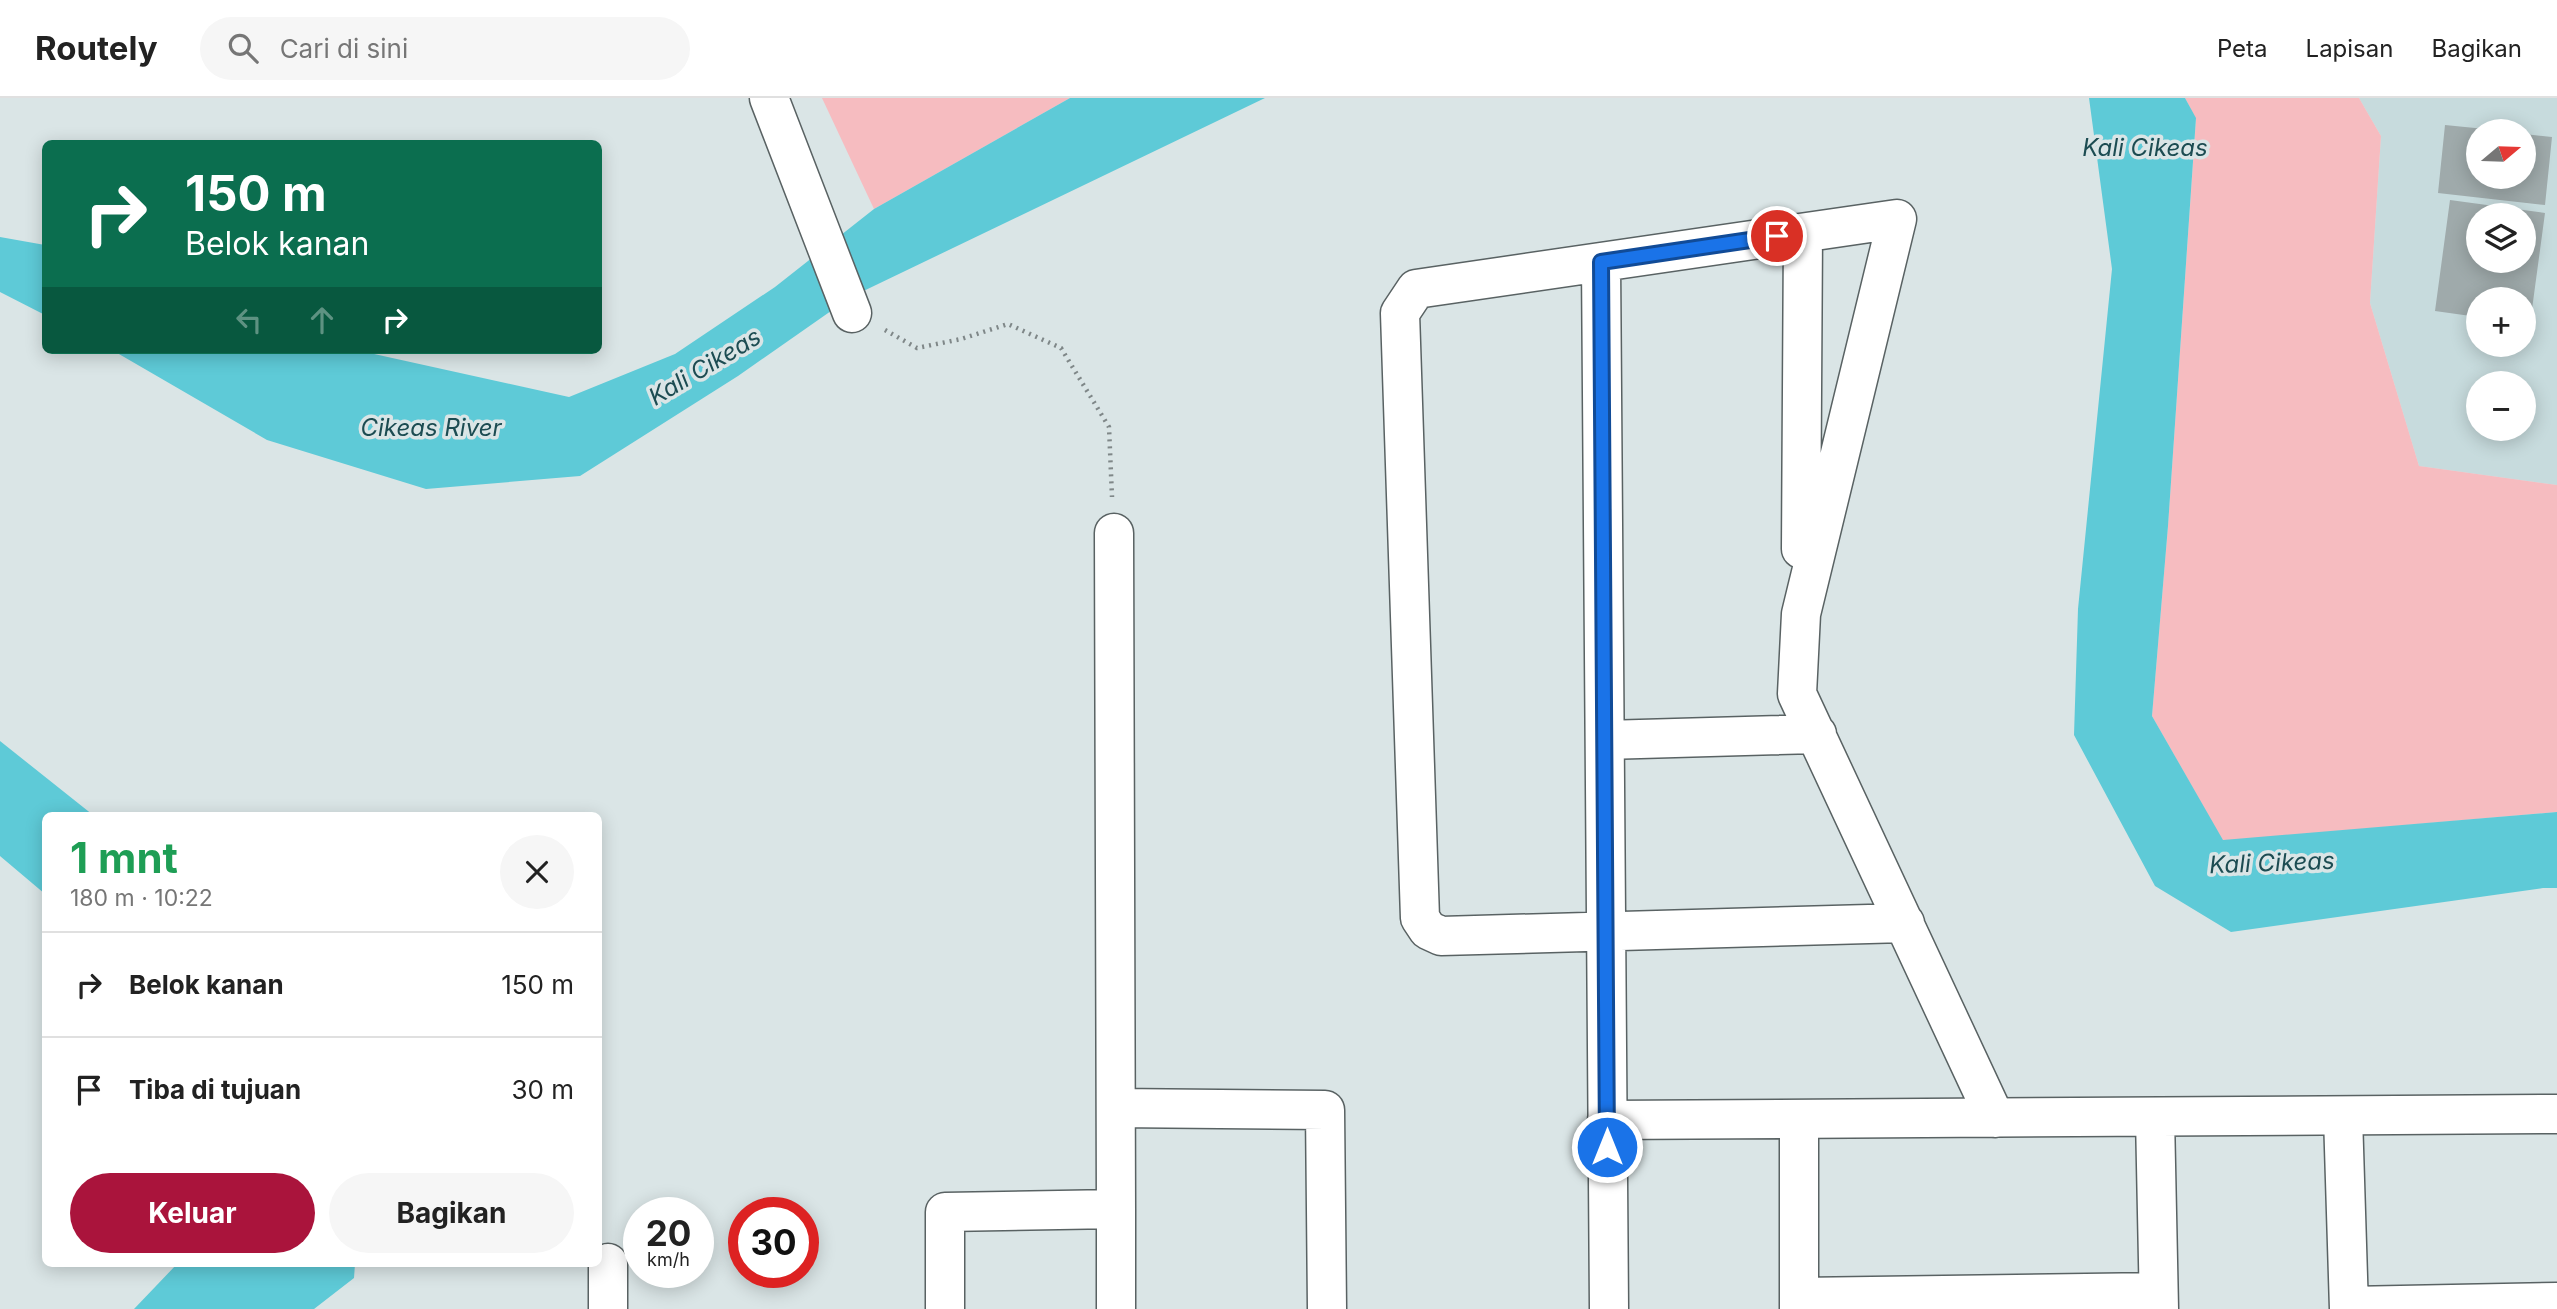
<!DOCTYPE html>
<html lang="id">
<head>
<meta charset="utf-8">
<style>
  body { margin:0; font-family:Inter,sans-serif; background:#f6f6f6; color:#222; height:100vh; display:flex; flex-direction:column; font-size:26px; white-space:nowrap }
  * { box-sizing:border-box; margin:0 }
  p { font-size:23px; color:#767676 }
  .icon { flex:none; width:38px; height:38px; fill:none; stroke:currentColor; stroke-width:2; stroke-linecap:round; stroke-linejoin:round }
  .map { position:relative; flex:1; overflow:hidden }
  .side { position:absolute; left:42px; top:714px; width:560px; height:455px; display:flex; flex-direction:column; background:#fff; border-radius:10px; box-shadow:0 4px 18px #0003 }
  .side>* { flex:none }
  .banner { position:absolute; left:42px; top:42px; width:560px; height:214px; border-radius:10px; box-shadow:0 4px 18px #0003; background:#0b6e4f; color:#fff; overflow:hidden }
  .needle { width:46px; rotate:71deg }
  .fabs { position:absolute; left:2466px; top:21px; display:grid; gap:14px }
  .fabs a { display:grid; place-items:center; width:70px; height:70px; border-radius:50%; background:#fff; box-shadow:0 4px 18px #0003; font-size:35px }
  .speed { position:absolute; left:623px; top:1099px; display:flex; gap:14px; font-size:35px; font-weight:700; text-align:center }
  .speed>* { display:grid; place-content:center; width:91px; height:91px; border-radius:50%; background:#fff; box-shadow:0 4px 18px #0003; line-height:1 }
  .speed small { font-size:18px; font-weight:400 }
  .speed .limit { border:10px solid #d22; background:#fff; color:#111 }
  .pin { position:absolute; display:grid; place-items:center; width:60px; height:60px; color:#fff; margin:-30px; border:4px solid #fff; border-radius:50%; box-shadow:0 2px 7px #0007 }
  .me { position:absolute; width:77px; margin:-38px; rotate:0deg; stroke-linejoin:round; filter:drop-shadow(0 0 5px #0008) }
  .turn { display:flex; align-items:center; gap:24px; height:147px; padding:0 28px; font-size:32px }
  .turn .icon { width:91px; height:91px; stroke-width:2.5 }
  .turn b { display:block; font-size:49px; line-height:60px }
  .lanes { display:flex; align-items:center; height:66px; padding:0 28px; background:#0003; justify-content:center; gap:35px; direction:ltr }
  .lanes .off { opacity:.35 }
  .round { display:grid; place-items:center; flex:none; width:74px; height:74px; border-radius:37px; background:#f6f6f6 }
  .summary { display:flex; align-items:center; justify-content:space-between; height:119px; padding:0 28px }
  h1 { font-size:42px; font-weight:700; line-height:52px; color:#1e9e55 }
  .button { display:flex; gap:14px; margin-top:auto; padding:14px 28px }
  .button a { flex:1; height:80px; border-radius:42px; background:#aa143c; color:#fff; font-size:28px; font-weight:700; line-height:80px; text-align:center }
  .button a+a { background:#f6f6f6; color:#222 }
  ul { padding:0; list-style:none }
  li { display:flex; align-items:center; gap:21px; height:105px; padding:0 28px; border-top:2px solid #e0e0e0 }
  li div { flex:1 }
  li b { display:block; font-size:26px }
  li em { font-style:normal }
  header { display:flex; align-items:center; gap:42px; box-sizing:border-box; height:98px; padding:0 35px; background:#fff; border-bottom:2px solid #e0e0e0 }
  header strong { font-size:33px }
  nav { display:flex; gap:38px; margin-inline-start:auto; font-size:24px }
  .search { width:490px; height:63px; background:#f6f6f6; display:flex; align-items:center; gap:18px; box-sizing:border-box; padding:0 24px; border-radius:38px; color:#767676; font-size:26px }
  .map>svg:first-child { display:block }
  .built { fill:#c7dbdd; fill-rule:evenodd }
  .green { fill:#f6bcc0 }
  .water { fill:#5ecad7 }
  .building { fill:#9faaab; fill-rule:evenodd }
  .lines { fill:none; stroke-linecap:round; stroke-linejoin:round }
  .minor-casing { stroke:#596263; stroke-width:41 }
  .path { stroke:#7f8788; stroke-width:4.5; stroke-dasharray:2 5; stroke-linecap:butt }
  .minor { stroke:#fff; stroke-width:38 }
  .route-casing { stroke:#114b97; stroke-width:18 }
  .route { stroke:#1a73e8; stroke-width:12 }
  .labels { text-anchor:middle; stroke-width:7; stroke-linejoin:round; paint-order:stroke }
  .water-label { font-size:24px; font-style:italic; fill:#1c4c52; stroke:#dae5e6 }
</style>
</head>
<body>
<header>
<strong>Routely</strong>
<div class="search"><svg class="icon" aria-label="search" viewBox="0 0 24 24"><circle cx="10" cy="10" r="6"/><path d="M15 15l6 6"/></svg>Cari di sini</div>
<nav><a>Peta</a><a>Lapisan</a><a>Bagikan</a></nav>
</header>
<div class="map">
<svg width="2557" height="1211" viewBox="0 0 2557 1211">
  <rect width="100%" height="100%" fill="#dae5e6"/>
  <path class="built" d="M 2359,0 L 2557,0 L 2557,387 L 2419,368 L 2370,205 L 2381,38 ZM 2478,33 L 2524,33 L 2524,79 L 2478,79 ZM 2478,117 L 2524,117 L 2524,163 L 2478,163 ZM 2478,201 L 2524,201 L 2524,247 L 2478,247 ZM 2478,285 L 2524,285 L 2524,331 L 2478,331 Z"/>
  <path class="green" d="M 822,0 L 1070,0 L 874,111 Z
    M 2185,0 L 2359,0 L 2381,38 L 2370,205 L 2419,368 L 2557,387 L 2557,714 L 2223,743 L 2152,618 L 2168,428 L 2196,21 Z"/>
  <path class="water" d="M 1070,0 L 1265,0 L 851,199 L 738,278 L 580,378 L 426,391 L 267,342 L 112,252 L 356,252 L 569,299 L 675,256 L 775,189 L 874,111 Z
    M 2089,0 L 2185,0 L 2196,20 L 2168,428 L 2152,618 L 2223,742 L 2557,714 L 2557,790 L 2543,790 L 2231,834 L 2155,788 L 2074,637 L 2078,511 L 2112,171 Z
    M 0,139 L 45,147 L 45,217 L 0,194 Z
    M 0,643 L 93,717 L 46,718 L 45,796 L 0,758 Z
    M 177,1166 L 355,1166 L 354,1180 L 314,1211 L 134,1211 Z"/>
  <path class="building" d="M 2445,27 L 2485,31 L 2478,33 L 2478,79 L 2524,79 L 2524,36 L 2552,39 L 2545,107 L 2438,95 Z
    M 2450,102 L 2545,115 L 2530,226 L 2524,225 L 2524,201 L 2478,201 L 2478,219 L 2435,213 ZM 2478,117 L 2524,117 L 2524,163 L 2478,163 Z"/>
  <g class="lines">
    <defs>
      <path id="minor" d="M 769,0 L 852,215
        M 1601,164 L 1609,1211
        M 1114,435 L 1116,1111
        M 1801,451 L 1803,135
        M 1605,642 L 1817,636
        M 1905,825 L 1441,838 L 1428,832 L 1420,820 L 1400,215 L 1416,191 L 1897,121 L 1801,516 L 1797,596 L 1995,1020
        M 1116,1010 L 1325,1012 L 1327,1211
        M 2343,1018 L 2349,1211
        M 2155,1019 L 2159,1211
        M 1799,1021 L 1799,1211
        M 1607,1022 L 2557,1016
        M 1799,1199 L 2158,1194
        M 2349,1208 L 2557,1204
        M 608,1211 L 608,1165
        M 945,1211 L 945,1114 L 1116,1111 L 1116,1211"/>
    </defs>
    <use href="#minor" class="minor-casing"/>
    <path class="path" d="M 885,232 L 917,250 L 961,241 L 1008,226 L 1061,250 L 1109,329 L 1112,399"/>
    <use href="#minor" class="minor"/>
  </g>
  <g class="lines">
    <defs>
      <path id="route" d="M 1607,1049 L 1601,164 L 1777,138"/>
    </defs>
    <use href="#route" class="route-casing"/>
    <use href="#route" class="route"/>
  </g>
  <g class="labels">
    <g class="water-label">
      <text x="2145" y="58">Kali Cikeas</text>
      <text transform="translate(705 269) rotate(-31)" y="8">Kali Cikeas</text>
      <text x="431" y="338">Cikeas River</text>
      <text transform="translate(2272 765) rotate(-2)" y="8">Kali Cikeas</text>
    </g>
  </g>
</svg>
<div class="fabs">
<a><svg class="needle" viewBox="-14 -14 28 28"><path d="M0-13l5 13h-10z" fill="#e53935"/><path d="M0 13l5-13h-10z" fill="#767676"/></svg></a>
<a><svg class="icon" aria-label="layers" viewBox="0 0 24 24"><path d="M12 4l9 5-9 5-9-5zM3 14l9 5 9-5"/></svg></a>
<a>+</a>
<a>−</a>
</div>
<div class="speed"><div>20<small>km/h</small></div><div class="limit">30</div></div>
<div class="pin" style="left:1777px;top:138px;background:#d93025"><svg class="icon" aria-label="arrive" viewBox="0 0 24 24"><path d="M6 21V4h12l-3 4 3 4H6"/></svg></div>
<svg class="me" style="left:1607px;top:1049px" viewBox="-20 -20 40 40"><circle r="17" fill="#1a73e8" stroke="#fff" stroke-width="3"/><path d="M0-11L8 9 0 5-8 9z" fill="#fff"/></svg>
<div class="banner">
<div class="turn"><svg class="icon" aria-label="right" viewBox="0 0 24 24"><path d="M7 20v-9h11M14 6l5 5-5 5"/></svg><div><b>150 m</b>Belok kanan</div></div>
<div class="lanes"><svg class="icon off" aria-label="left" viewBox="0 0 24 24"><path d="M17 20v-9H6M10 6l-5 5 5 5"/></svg><svg class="icon off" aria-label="ahead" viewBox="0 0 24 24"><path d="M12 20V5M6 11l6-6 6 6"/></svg><svg class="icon" aria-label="right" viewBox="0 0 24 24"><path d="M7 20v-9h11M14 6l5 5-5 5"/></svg></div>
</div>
<section class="side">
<div class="summary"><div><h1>1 mnt</h1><p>180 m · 10:22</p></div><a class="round"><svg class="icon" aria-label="close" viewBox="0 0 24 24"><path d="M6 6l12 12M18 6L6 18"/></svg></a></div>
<ul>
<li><svg class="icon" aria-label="right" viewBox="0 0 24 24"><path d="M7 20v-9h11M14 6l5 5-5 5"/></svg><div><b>Belok kanan</b></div><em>150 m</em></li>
<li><svg class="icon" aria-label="arrive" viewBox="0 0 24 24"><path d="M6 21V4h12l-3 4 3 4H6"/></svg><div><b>Tiba di tujuan</b></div><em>30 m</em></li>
</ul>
<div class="button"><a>Keluar</a><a>Bagikan</a></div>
</section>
</div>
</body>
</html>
